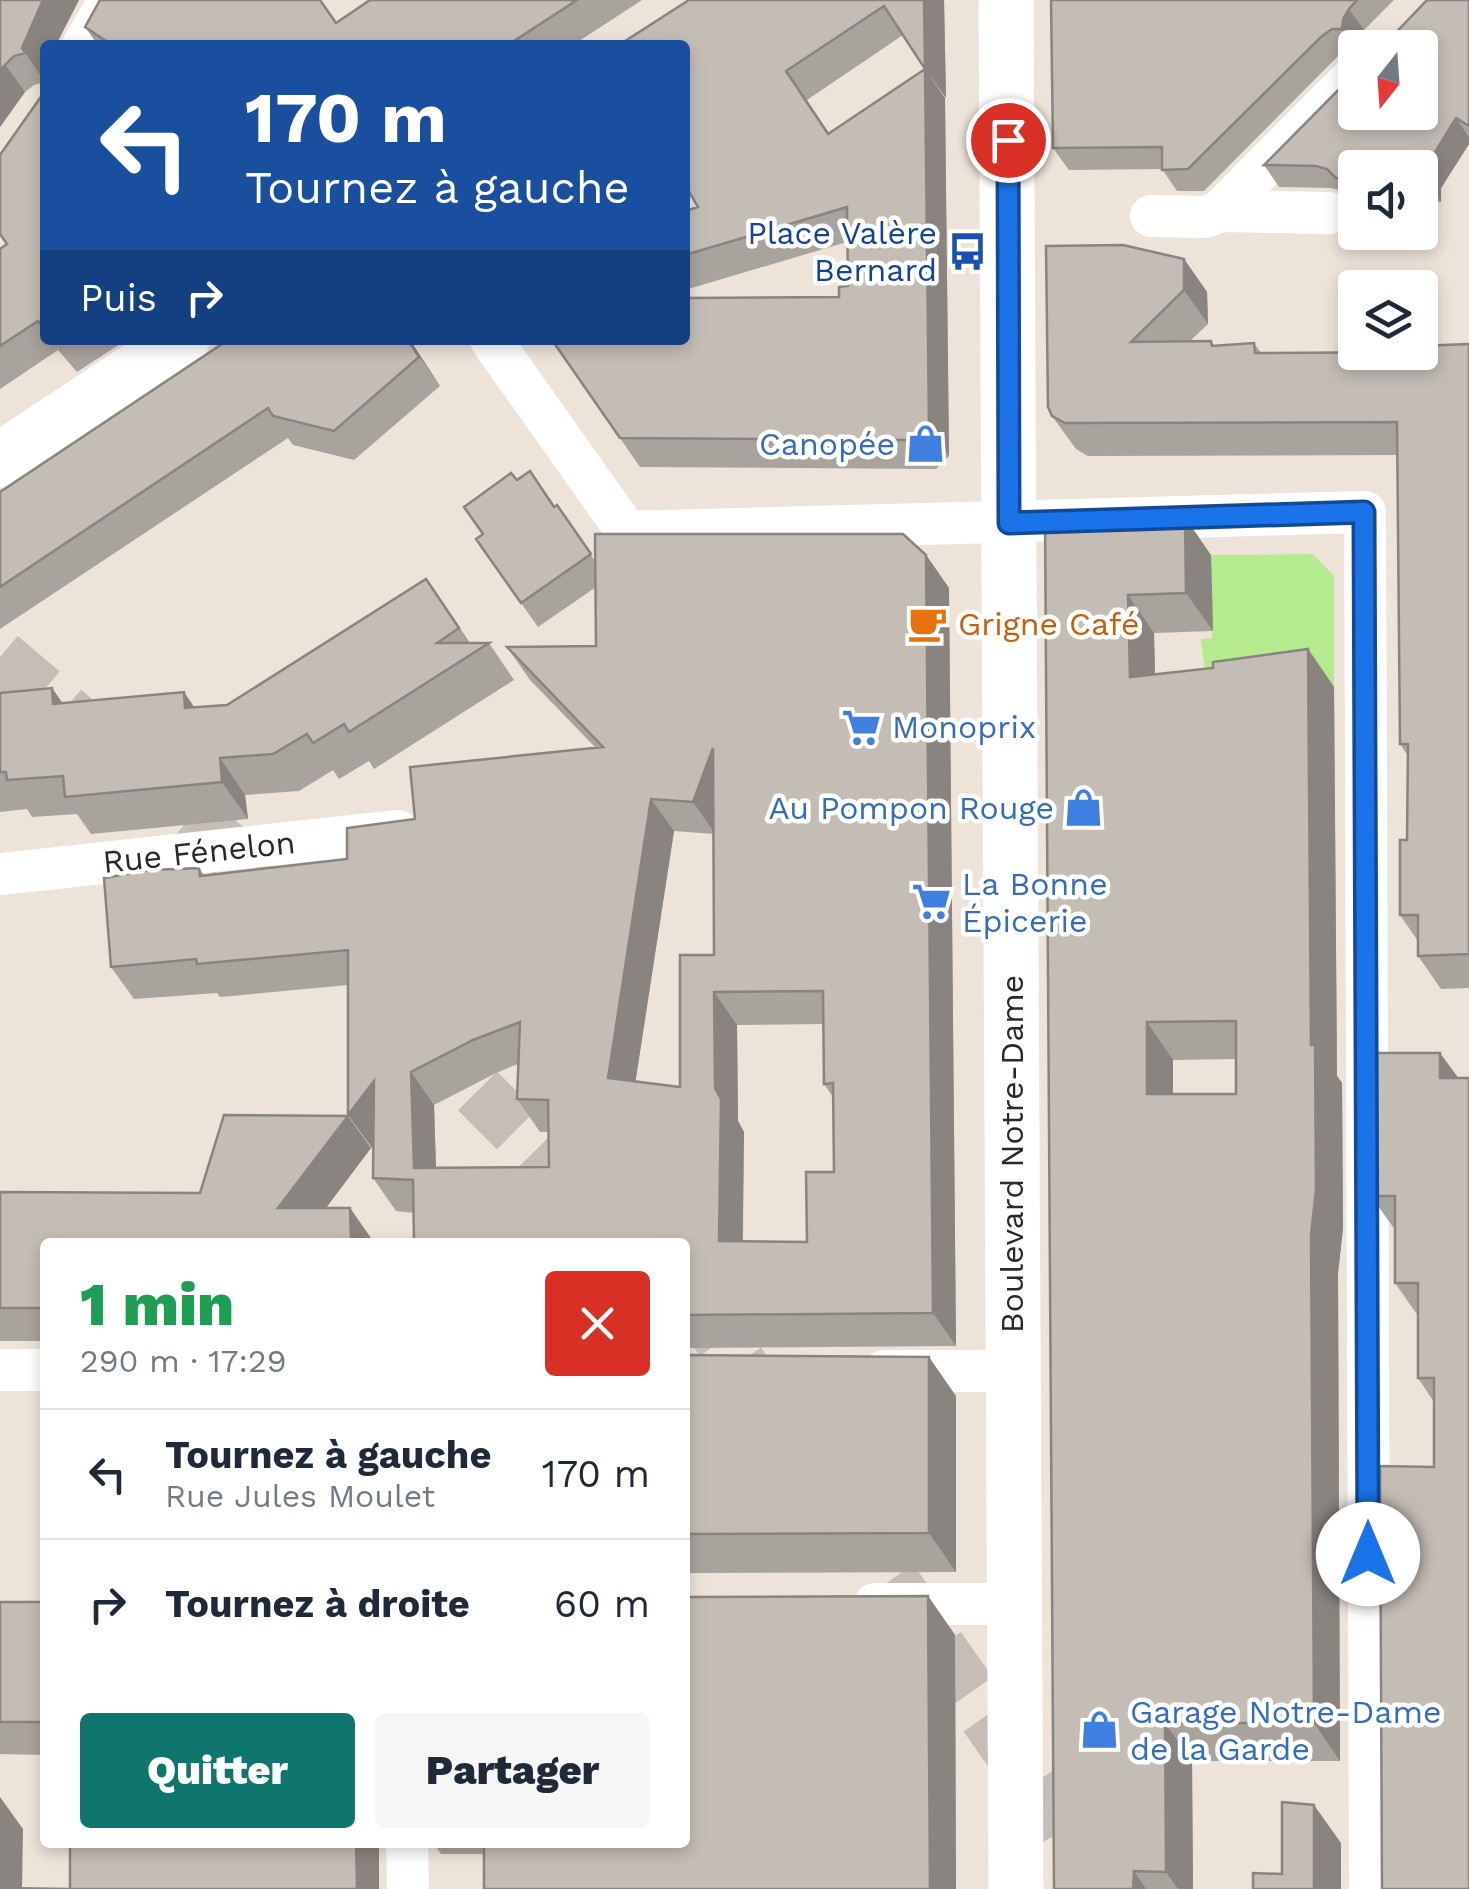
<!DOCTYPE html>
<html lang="fr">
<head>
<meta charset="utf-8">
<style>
  body { margin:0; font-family:"Work Sans",sans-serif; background:#f6f6f7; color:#1f2937; height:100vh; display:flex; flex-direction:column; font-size:38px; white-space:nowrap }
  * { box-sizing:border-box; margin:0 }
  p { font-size:32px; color:#747a83 }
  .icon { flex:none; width:55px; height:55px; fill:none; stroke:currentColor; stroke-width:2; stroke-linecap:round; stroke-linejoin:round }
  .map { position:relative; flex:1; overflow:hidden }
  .details { position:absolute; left:40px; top:1238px; width:650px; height:610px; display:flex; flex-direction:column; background:#fff; border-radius:10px; box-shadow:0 5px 15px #0003 }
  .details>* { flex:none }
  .guide { position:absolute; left:40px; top:40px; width:650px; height:305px; border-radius:10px; box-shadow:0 5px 15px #0003; background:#1a4fa0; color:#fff; overflow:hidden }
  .needle { width:65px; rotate:197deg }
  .fabs { position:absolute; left:1338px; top:30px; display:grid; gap:20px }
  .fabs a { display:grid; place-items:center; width:100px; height:100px; border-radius:10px; background:#fff; box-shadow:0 5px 15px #0003; font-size:50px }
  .pin { position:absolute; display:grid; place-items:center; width:85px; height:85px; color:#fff; margin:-42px; border:5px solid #fff; border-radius:50%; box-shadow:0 2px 10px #0007 }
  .me { position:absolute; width:110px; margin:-55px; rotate:0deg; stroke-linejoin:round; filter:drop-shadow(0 0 8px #0008) }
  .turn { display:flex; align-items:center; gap:35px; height:210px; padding:0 40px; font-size:45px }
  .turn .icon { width:130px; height:130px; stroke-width:2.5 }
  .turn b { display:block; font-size:70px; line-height:85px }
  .then { display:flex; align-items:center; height:95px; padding:0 40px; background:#0003; gap:20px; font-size:38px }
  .round { display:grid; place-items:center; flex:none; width:105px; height:105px; border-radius:10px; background:#f6f6f7 }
  .head { display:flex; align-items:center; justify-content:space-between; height:170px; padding:0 40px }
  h1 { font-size:60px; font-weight:800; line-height:75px; color:#1e9e55 }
  .cta { display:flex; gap:20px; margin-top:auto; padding:20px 40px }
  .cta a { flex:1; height:115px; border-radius:10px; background:#0f766e; color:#fff; font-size:40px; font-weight:800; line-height:115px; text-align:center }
  .cta a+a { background:#f6f6f7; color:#1f2937 }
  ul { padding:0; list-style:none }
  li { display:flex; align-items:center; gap:30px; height:130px; padding:0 40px; border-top:2px solid #e0e1e3 }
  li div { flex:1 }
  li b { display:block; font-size:38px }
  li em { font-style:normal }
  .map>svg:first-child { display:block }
  .green { fill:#b5ea8f }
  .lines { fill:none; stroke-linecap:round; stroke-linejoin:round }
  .highway-tunnel { stroke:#c6beb6; stroke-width:55; stroke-dasharray:55 28; stroke-linecap:butt }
  .street { stroke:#fff; stroke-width:42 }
  .secondary { stroke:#fff; stroke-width:55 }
  .wall { fill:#a9a39d; fill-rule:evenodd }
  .shaded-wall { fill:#89847f }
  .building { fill:#c4bdb6; stroke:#89847f; stroke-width:2.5; fill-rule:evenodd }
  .route-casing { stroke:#114b97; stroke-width:25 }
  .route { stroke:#1a73e8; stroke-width:18 }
  .labels { text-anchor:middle; stroke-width:9; stroke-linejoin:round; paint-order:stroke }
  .transit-label { font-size:32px; fill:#164399; stroke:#fff; text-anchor:end }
  .shop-label { font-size:32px; fill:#366cbe; stroke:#fff; text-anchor:start }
  .food-label { font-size:32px; fill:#c56008; stroke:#fff; text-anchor:start }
  .street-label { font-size:32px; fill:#292929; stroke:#fff }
</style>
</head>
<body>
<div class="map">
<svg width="1469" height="1889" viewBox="0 0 1469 1889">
  <rect width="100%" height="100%" fill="#ede3d9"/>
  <path class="green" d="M 1313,554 L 1334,576 L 1334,687 L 1209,704 L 1201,639 L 1212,638 L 1211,555 Z"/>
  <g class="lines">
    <path class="highway-tunnel" d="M 0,657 L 261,878
      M 419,1032 L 628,1242
      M 685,1300 L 716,1331 L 776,1417
      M 843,1512 L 1062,1824 L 1101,1889"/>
    <path class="street" d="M 83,45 L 110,0
      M 1220,211 L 1330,213
      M 1151,216 L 1206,217 L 1220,211 L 1355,75
      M 491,340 L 627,532 L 1365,512 L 1370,1889
      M 0,874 L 398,831
      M 0,1370 L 45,1370
      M 884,1371 L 1014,1371
      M 875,1604 L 1015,1604
      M 407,1842 L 408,1889"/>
    <path class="secondary" d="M 1006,0 L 1016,1889
      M 0,460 L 182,340"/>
  </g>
  <path class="wall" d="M 0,0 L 79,0 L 62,32 L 42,77 L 45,82 L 34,85 L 25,92 L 0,127 Z
    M 370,0 L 642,0 L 573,45 L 98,45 L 85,27 L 336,23 Z
    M 689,0 L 944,0 L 946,98 L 903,35 L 807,100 L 829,133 L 925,69 L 945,98 L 949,456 L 936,469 L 640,467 L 552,340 L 839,297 L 848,286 L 847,242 L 685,290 L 685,211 L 698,207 Z
    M 1051,0 L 1394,0 L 1364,30 L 1358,41 L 1358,48 L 1355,48 L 1355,51 L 1348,51 L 1337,57 L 1204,191 L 1177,191 L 1162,169 L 1069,170 L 1053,148 Z
    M 1469,0 L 1469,144 L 1441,188 L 1441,202 L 1420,201 L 1420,168 L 1355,168 L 1355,200 L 1351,200 L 1342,191 L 1331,188 L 1279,187 L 1264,165 L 1385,44 Z
    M 45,91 L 45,340 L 126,340 L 77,372 L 58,350 L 0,389 L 0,249 L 7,244 Z
    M 1184,259 L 1207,292 L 1208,324 L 1190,341 L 1211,341 L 1215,346 L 1254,343 L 1261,353 L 1396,353 L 1469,344 L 1469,988 L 1441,989 L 1418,956 L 1418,941 L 1400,915 L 1407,840 L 1408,756 L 1400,744 L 1397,455 L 1088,456 L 1076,449 L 1052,416 Z
    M 228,340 L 410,340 L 440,386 L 354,460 L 293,445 L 288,438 L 0,629 L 0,492 Z
    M 517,480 L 554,507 L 557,505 L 595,561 L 926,555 L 949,588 L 956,1346 L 685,1348 L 685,1242 L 396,1211 L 373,1178 L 373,1146 L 372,1148 L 348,1115 L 348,985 L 220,997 L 217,993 L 134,999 L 111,967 L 199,868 L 204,875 L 347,859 L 415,819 L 595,747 L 530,680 L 507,647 L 596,646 L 596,587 L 538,627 L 476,539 L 482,534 ZM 674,831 L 714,834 L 714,955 L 680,1087 L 635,1082 ZM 823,1024 L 824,1084 L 833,1097 L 834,1172 L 807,1242 L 743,1241 L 744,1132 L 738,1121 L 737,1025 ZM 518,1064 L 517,1099 L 540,1132 L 548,1132 L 549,1167 L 436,1168 L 434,1105 L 496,1073 Z
    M 1045,516 L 1211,555 L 1213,631 L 1154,633 L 1155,675 L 1213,668 L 1308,649 L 1334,687 L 1337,1076 L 1342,1083 L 1343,1228 L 1338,1273 L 1340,1761 L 1192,1761 L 1193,1889 L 1054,1889 ZM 1236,1059 L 1236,1094 L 1173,1094 L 1173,1060 Z
    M 426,579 L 470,643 L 489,643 L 514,680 L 374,769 L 369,761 L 339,779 L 333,770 L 299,791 L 245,795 L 248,819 L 91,834 L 77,814 L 32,817 L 27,809 L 0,812 L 0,693 L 63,703 L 194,707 L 227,705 Z
    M 1440,1053 L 1434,1467 L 1434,1402 L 1418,1378 L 1418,1313 L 1416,1313 L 1395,1283 L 1395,1227 L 1393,1227 L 1371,1196 Z
    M 348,1116 L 371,1148 L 326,1208 L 350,1208 L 373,1242 L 45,1242 L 45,1341 L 0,1341 L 0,1192 L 200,1193 Z
    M 685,1355 L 956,1396 L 956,1572 L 685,1573 Z
    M 928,1596 L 955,1635 L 956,1889 L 484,1889 L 484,1854 L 441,1854 L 433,1842 L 685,1842 Z
    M 0,1602 L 45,1602 L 45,1755 L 0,1754 Z"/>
  <path class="shaded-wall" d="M 43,0 L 79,0 L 56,45 L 45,45 L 45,71 L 42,77 L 45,82 L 22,48 Z
    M 924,0 L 944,0 L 946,98 L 925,69 Z
    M 1349,9 L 1364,30 L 1358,41 L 1358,48 L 1356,48 L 1342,29 L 1343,19 Z
    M 4,63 L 25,92 L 0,127 L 0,70 Z
    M 925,69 L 945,98 L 949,456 L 929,427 Z
    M 1456,118 L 1469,137 L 1469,144 L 1441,188 L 1441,202 L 1425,180 L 1426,167 Z
    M 1184,259 L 1207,292 L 1208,324 L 1184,290 Z
    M 408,340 L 410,340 L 440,386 Z
    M 1185,517 L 1211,555 L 1213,631 L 1186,593 Z
    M 926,555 L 949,588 L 956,1346 L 933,1313 Z
    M 426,579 L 452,616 L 475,652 L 459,628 Z
    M 1128,595 L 1154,633 L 1156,715 L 1130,677 Z
    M 1308,649 L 1334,687 L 1337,1076 L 1342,1083 L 1343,1228 L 1338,1273 L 1340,1761 L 1314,1723 Z
    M 52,688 L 78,725 L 53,704 Z
    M 184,692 L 209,729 L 185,708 Z
    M 713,748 L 716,835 L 693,802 Z
    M 220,758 L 245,795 L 248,819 L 222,782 Z
    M 651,799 L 674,831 L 631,1111 L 608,1078 Z
    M 714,992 L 737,1025 L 738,1121 L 744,1132 L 742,1274 L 719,1241 Z
    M 1147,1022 L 1173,1060 L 1173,1132 L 1147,1094 Z
    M 1440,1053 L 1462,1083 L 1440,1078 Z
    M 411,1072 L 434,1105 L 437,1201 L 414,1168 Z
    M 374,1081 L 397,1114 L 372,1148 L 348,1115 Z
    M 348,1116 L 371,1148 L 301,1241 L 278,1208 Z
    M 350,1208 L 373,1241 L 373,1242 L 351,1242 Z
    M 929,1357 L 956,1396 L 956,1572 L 929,1533 Z
    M 928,1596 L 955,1635 L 956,1889 L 930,1889 Z
    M 1165,1723 L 1192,1761 L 1193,1889 L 1178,1889 L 1166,1872 Z
    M 0,1797 L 23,1829 L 22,1889 L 0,1889 Z
    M 1314,1805 L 1341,1843 L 1341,1889 L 1314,1889 Z
    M 356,1842 L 379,1842 L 379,1889 L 357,1889 Z
    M 1134,1871 L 1146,1889 L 1133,1889 Z"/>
  <path class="building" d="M 0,0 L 43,0 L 22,48 L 25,53 L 14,56 L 0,70 Z
    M 100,0 L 320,0 L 336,23 L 370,0 L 577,0 L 508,45 L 112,45 L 85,27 Z
    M 689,0 L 924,0 L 925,69 L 884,6 L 786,71 L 828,134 L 925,69 L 929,427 L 916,440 L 620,438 L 552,340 L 685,340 L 685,298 L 839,297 L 839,287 L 848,286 L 847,207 L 685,255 L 685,211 L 698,207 L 685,185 L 685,45 L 619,45 Z
    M 1051,0 L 1357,0 L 1349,9 L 1343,19 L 1342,29 L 1332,29 L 1322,36 L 1188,169 L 1162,170 L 1162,147 L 1053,148 Z
    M 1427,0 L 1469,0 L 1469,126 L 1456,118 L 1426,167 L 1425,180 L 1420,180 L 1420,168 L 1355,168 L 1355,179 L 1336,178 L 1327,169 L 1316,166 L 1264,165 L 1355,73 L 1355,112 L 1420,112 L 1420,48 L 1378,48 L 1385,44 Z
    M 45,91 L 45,329 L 38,321 L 0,346 L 0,249 L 7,244 L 0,234 L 0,155 Z
    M 1123,245 L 1184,259 L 1184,290 L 1131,342 L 1211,341 L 1212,346 L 1254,343 L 1255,353 L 1420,352 L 1420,346 L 1469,344 L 1469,954 L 1418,956 L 1418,915 L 1400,915 L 1400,840 L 1407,840 L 1408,744 L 1400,744 L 1397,422 L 1065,423 L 1052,416 L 1048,407 L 1046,246 Z
    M 228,340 L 408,340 L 419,357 L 334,431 L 273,416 L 268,408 L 0,587 L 0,492 Z
    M 530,471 L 554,507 L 557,505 L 591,554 L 521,603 L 476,539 L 483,534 L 464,507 L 511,473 L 517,480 Z
    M 1045,516 L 1185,517 L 1186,593 L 1128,595 L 1130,677 L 1213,668 L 1213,662 L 1308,649 L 1311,1045 L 1315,1045 L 1316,1190 L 1311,1235 L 1314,1723 L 1165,1723 L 1166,1872 L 1134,1871 L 1133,1889 L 1054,1889 ZM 1236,1021 L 1236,1094 L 1147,1094 L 1147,1022 Z
    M 595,534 L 903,534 L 926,555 L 933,1313 L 685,1315 L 685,1242 L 414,1242 L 413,1180 L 373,1178 L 374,1081 L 348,1115 L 348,950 L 197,964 L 196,959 L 111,967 L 104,878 L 150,870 L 199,868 L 200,876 L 347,859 L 347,828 L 415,819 L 410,767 L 603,747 L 507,647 L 596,646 ZM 713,748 L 714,955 L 680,955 L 680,1087 L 608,1078 L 651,799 L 693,802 ZM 823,991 L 824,1084 L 833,1083 L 834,1172 L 806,1172 L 807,1242 L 719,1241 L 721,1099 L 715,1088 L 714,992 ZM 520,1022 L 517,1099 L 548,1100 L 549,1167 L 414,1168 L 411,1072 L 473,1040 Z
    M 426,579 L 459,628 L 437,643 L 489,643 L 349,732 L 344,724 L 313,743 L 307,734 L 273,754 L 220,758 L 222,782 L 65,797 L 63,776 L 7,780 L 6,772 L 0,772 L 0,693 L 52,688 L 53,704 L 184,692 L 185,708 L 227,705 Z
    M 1371,1053 L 1440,1053 L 1440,1078 L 1469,1078 L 1469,1889 L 1382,1889 L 1380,1466 L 1434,1467 L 1434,1378 L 1418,1378 L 1418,1283 L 1395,1283 L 1395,1196 L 1371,1196 Z
    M 224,1115 L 348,1116 L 278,1208 L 350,1208 L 351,1242 L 45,1242 L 45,1308 L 0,1308 L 0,1192 L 200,1193 Z
    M 685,1355 L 929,1357 L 929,1533 L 685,1534 Z
    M 928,1596 L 930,1889 L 484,1889 L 484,1842 L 685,1842 L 685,1597 Z
    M 0,1602 L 45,1602 L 45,1722 L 0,1722 Z
    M 1282,1802 L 1314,1805 L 1314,1889 L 1253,1889 L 1253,1873 L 1282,1874 Z
    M 70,1842 L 356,1842 L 357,1889 L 0,1889 L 0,1888 L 70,1889 Z"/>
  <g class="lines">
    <defs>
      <path id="route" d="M 1008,140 L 1009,523 L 1364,512 L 1368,1554"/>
    </defs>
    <use href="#route" class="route-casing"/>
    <use href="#route" class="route"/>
  </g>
  <defs>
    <symbol id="bus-bare" viewBox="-9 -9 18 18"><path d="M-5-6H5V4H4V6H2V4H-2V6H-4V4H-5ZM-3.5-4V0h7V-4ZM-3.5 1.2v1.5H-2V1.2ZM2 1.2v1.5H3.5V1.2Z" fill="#1a4fb4" stroke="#fff" stroke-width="2.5" paint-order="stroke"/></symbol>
    <symbol id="shop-bare" viewBox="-9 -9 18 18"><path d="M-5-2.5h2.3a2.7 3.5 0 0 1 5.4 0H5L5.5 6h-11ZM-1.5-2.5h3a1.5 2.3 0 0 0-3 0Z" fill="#3f7fe0" stroke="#fff" stroke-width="2.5" paint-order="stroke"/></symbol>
    <symbol id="cafe-bare" viewBox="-9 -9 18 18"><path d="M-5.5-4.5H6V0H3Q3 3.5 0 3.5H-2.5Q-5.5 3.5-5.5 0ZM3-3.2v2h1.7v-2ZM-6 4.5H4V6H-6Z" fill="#e8710a" stroke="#fff" stroke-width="2.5" paint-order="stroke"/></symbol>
    <symbol id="supermarket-bare" viewBox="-9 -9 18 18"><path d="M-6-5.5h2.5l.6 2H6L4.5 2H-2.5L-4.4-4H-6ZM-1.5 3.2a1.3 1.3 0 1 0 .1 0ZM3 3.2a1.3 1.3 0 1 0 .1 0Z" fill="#3f7fe0" stroke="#fff" stroke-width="2.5" paint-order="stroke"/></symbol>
  </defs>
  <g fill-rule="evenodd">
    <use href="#bus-bare" x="940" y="224" width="55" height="55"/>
    <use href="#shop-bare" x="898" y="416" width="55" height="55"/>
    <use href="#cafe-bare" x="900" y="596" width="55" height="55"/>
    <use href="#supermarket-bare" x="834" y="700" width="55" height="55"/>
    <use href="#shop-bare" x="1056" y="780" width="55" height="55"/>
    <use href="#supermarket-bare" x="904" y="874" width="55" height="55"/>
    <use href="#shop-bare" x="1072" y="1702" width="55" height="55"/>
  </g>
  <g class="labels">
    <g class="transit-label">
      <text x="937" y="244">Place Valère<tspan x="937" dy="37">Bernard</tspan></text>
    </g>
    <g class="shop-label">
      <text x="895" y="455" text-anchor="end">Canopée</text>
      <text x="892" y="738">Monoprix</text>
      <text x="1054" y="819" text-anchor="end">Au Pompon Rouge</text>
      <text x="962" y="895">La Bonne<tspan x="962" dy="37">Épicerie</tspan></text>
      <text x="1130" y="1723">Garage Notre-Dame<tspan x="1130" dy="37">de la Garde</tspan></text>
    </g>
    <g class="food-label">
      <text x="958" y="635">Grigne Café</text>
    </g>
    <g class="street-label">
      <text transform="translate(199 852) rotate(-6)" y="11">Rue Fénelon</text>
      <text transform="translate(1012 1154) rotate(-90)" y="11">Boulevard Notre-Dame</text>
    </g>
  </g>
</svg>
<div class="fabs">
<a><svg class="needle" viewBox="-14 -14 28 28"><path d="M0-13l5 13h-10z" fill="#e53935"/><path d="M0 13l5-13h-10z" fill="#747a83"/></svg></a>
<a><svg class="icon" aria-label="sound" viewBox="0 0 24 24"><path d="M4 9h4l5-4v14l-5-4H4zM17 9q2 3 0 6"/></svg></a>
<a><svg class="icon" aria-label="layers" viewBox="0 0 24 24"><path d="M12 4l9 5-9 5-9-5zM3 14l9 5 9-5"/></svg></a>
</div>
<div class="pin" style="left:1008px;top:140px;background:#d93025"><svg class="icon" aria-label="arrive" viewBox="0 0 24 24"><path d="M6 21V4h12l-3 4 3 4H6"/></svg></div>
<svg class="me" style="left:1368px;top:1554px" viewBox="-20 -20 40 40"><circle r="19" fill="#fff"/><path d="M0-13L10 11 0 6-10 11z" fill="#1a73e8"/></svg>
<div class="guide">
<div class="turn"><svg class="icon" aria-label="left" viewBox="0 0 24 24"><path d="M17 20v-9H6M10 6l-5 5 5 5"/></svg><div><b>170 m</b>Tournez à gauche</div></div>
<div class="then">Puis<svg class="icon" aria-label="right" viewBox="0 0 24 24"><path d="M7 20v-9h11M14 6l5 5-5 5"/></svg></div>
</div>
<section class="details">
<div class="head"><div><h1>1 min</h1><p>290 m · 17:29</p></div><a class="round" style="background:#d93025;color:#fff"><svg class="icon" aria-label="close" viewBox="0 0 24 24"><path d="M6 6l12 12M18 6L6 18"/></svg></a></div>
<ul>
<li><svg class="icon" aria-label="left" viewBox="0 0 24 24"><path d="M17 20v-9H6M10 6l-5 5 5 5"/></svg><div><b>Tournez à gauche</b><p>Rue Jules Moulet</p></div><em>170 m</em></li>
<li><svg class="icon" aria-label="right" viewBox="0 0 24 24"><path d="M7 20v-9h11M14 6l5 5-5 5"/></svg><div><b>Tournez à droite</b></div><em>60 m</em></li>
</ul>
<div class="cta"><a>Quitter</a><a>Partager</a></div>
</section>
</div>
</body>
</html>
